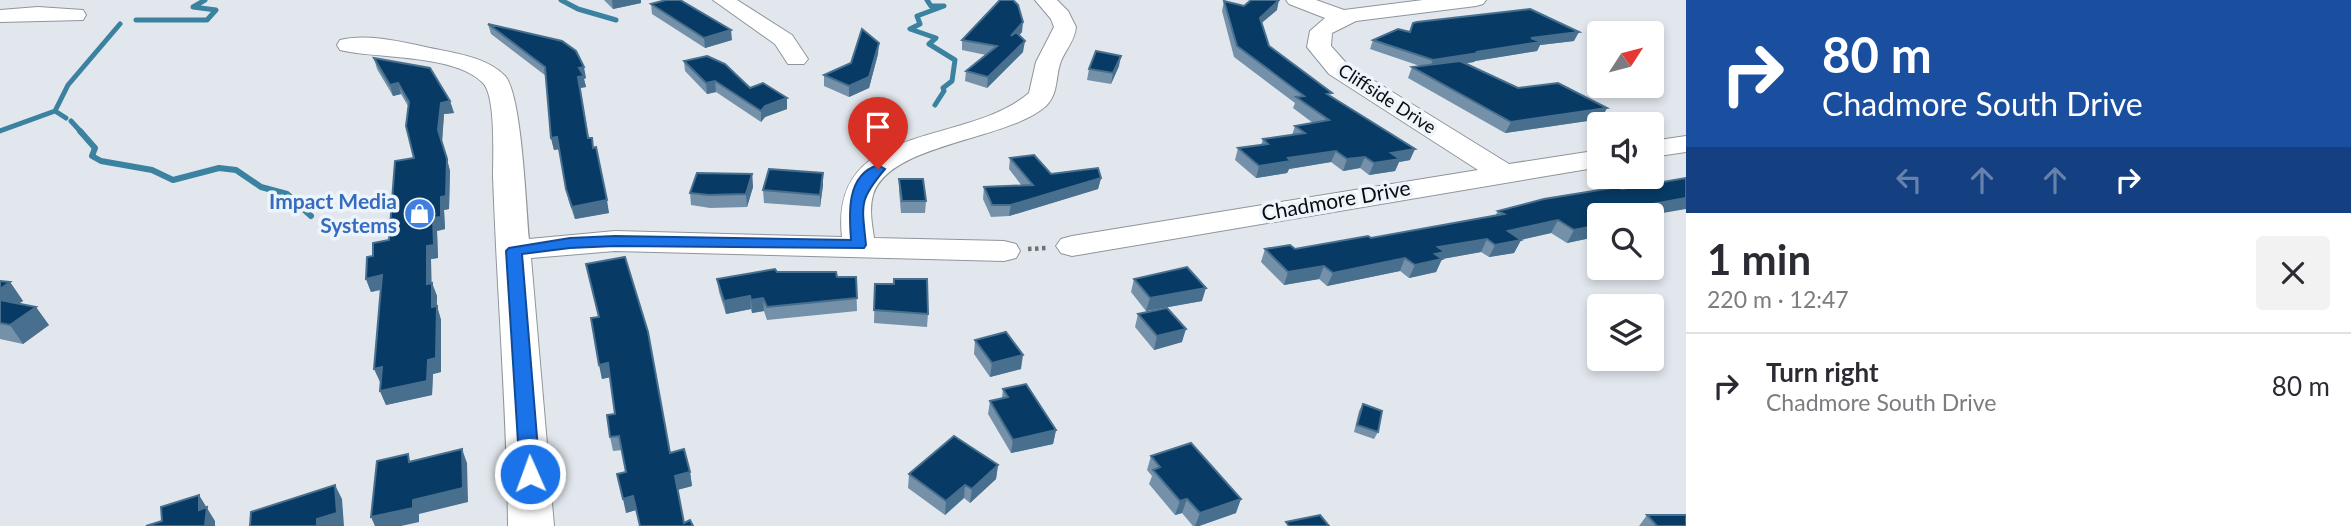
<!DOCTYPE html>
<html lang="en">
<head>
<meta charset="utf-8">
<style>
  body { margin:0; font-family:Lato,sans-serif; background:#f2f2f3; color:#2b2b33; height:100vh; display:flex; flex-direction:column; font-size:26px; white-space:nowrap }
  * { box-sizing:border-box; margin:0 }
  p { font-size:23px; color:#7c7c81 }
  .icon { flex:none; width:38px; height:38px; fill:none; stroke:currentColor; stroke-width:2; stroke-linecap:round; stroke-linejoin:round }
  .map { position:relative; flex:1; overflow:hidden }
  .drawer { display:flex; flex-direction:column; background:#fff; width:665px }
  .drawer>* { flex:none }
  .top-card { background:#1a4fa0; color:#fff; overflow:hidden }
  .needle { width:46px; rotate:54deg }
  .tools { position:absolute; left:1587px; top:21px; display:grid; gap:14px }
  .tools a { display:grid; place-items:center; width:77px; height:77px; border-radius:7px; background:#fff; box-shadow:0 4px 10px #0003; font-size:35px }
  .pin { position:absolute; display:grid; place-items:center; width:60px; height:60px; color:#fff; margin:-72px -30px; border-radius:50% 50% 50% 0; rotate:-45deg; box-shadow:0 0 7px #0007 }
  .pin .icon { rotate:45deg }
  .me { position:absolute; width:77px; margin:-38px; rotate:358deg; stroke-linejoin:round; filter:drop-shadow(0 0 5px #0008) }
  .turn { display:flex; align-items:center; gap:24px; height:147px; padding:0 21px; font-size:32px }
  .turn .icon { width:91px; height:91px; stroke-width:2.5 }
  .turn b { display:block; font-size:49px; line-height:60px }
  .lanes { display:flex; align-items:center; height:66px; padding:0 21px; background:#0003; justify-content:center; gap:35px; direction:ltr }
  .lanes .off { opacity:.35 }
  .round { display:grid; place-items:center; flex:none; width:74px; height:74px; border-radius:7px; background:#f2f2f3 }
  .headline { display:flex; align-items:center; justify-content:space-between; height:119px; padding:0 21px }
  h1 { font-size:42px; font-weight:700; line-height:52px }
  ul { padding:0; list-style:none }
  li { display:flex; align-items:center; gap:21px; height:105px; padding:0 21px; border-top:2px solid #e1e1e2 }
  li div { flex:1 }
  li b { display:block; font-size:26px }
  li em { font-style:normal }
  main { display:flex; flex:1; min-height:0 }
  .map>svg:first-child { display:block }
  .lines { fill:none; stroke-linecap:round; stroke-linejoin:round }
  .stream-far1 { stroke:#3b82a0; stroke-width:5 }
  .stream { stroke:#3b82a0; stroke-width:6 }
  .minor-casing { stroke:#8f959a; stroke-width:2 }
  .path { stroke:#6e7276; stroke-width:4.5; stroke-dasharray:3.5 3.5; stroke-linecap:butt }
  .minor { fill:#fff; fill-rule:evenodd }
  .wall { fill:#7491a9 }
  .shaded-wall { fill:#486f8e }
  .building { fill:#073b65; stroke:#486f8e; stroke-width:2 }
  .route { fill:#1a73e8; stroke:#114b97; stroke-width:2 }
  .labels { text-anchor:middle; stroke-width:7; stroke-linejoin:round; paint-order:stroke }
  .far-street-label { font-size:18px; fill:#0a0c0e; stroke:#eef4fb }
  .street-label { font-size:21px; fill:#0a0c0e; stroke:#eef4fb }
  .shop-label { font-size:21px; font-weight:bold; fill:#366cbe; stroke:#eef4fb; text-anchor:end }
</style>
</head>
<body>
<main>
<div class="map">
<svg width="1686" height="526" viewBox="0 0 1686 526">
  <rect width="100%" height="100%" fill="#e1e7ed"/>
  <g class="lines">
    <path class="stream-far1" d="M 561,0 L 578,9 L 616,20
      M 927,0 L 931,6 L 944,6 L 917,16 L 920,24 L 910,29 L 936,38 L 929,44 L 955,60 L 952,81 L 943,88 L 944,91 L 935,105
      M 136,20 L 207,20 L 216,10 L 193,7 L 205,0
      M 55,111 L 66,118
      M 71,121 L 82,133
      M 0,131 L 55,111 L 68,85 L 120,24"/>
    <path class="stream" d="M 80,131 L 95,148 L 92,156 L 101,161 L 152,170 L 173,180 L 219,168 L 236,170 L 261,187 L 287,194 L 311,216"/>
    <defs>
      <path id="minor" d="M 713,0 L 737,0 L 792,35 L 808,59 L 804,64 L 788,64 L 775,44 Z
        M 1035,0 L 1057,0 L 1068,11 L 1076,27 C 1075,40 1066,49 1061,61 C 1055,77 1059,93 1046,106 C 1007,141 889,143 873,195 C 869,209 872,224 874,238 L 1004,241 L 1016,244 L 1020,251 L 1016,258 L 1004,261 L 615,251 L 531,258 L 554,526 L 508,526 C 507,409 497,293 493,176 C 493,157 496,96 483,83 C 456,54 377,59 340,50 L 337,45 L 340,40 C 367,33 403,42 430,48 C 454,53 487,57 505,76 C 522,95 526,208 529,239 L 615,231 L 842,237 C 829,120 967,147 1029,93 L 1036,62 L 1054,27 L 1051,19 Z
        M 1286,0 L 1316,0 L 1344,10 L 1423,0 L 1486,0 L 1483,4 L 1476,6 L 1356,21 L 1332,33 L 1331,46 L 1347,64 L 1509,164 L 1600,150 L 1600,167 L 1072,256 L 1061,253 L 1056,246 L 1061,239 L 1072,236 L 1478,170 L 1329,74 L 1307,47 L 1310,31 L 1325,18 L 1289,4 Z
        M 38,7 L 83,10 L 86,15 L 83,20 L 0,22 L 0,10 Z
        M 1686,136 L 1686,152 L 1652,157 L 1652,141 Z"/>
    </defs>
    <use href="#minor" class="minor-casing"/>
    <path class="path" d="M 1028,249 L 1047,248"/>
    <use href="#minor" class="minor"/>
  </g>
  <path class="wall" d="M 604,0 L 641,0 L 641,3 L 613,9 Z
    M 1224,1 L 1244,6 L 1277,10 L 1261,23 L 1269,46 L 1410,160 L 1399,162 L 1395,171 L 1369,175 L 1360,168 L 1343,171 L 1331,162 L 1289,169 L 1287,173 L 1256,178 L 1235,160 L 1238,148 L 1261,145 L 1263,139 L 1292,135 L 1295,126 L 1313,123 L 1293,108 L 1295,103 L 1234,57 L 1222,11 Z
    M 651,4 L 732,40 L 705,48 L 652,14 Z
    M 488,24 L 586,78 L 584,79 L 586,87 L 580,88 L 589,138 L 609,213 L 575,219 L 569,202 L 559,149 L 554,150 L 551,138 L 546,76 L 491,34 Z
    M 1022,32 L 1019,35 L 1023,52 L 987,88 L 965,81 L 966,71 L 986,55 L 962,50 L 962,40 Z
    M 1410,32 L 1574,41 L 1540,45 L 1537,51 L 1475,61 L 1474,62 L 1466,63 L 1518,88 L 1607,108 L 1601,119 L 1505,133 L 1408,78 L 1412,67 L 1420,66 L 1370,49 L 1373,40 Z
    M 878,54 L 869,88 L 849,97 L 824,86 L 824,75 Z
    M 374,58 L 450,101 L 454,113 L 444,114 L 442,142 L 450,171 L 449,209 L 444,210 L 445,229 L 437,231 L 438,258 L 431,259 L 431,283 L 432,283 L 437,296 L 437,306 L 441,320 L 441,372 L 433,374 L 432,395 L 386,405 L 380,391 L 381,382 L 380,382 L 381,290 L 371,292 L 366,279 L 373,256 L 389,240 L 414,158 L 408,106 L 401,94 L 393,96 L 377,69 Z
    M 684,61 L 750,88 L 787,98 L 787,109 L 765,117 L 761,122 L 716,92 L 707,94 L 685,71 Z
    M 1119,66 L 1111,84 L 1087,80 L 1089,69 Z
    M 1010,158 L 1051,174 L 1101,178 L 1098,189 L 1009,216 L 991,217 L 983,199 L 984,187 L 1022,186 L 1009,169 Z
    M 752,174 L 753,187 L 747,207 L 710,208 L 691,205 L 690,193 Z
    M 899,179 L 926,201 L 925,213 L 901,213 L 899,191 Z
    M 823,185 L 820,207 L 764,203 L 763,190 Z
    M 1498,211 L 1600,215 L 1600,236 L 1567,243 L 1551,233 L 1521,240 L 1514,253 L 1489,257 L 1481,252 L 1442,259 L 1436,272 L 1409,278 L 1400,271 L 1327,286 L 1319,279 L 1284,285 L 1261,262 L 1265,249 L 1295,249 L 1371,238 L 1495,216 Z
    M 777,272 L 837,277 L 856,277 L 857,311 L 767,320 L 764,311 L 752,313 L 751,309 L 726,314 L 719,292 L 717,279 Z
    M 1134,279 L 1202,301 L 1146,311 L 1131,292 Z
    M 0,281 L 10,282 L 23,301 L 18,303 L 49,325 L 23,344 L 0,339 Z
    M 875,284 L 928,314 L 927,327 L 874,323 Z
    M 1138,314 L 1182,342 L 1154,350 L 1135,327 Z
    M 591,318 L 670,453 L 690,472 L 692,486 L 677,490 L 684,523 L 693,526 L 636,510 L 626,513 L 626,472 L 622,450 L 613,451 L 610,437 L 615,414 L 610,377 L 602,379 Z
    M 975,340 L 1021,369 L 990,377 L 974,354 Z
    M 1003,389 L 1056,430 L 1053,444 L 1011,453 L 988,414 L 990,401 L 1002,398 Z
    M 1363,404 L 1378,432 L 1374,439 L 1354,432 L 1359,411 Z
    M 1151,456 L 1236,513 L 1199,526 L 1193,526 L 1182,513 L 1175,515 L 1149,484 L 1152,476 L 1147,470 Z
    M 998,465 L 996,479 L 970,503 L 964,498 L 945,515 L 908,488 L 909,474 Z
    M 1647,515 L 1686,526 L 1639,526 Z"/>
  <path class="shaded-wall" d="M 612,0 L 641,0 L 641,3 L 613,9 Z
    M 1279,0 L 1277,10 L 1257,27 L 1260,18 Z
    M 1023,22 L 1022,32 L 1010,46 L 1011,36 Z
    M 731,30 L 732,40 L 705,48 L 704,38 Z
    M 1579,32 L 1574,41 L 1540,45 L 1537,51 L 1475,61 L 1474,62 L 1429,69 L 1433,60 L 1476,52 L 1531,38 Z
    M 1025,41 L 1023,52 L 987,88 L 988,77 Z
    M 879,43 L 878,54 L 869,88 L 849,97 L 849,86 Z
    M 1121,56 L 1119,66 L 1111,84 L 1113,73 Z
    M 584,67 L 586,78 L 584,79 L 586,87 L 580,88 L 578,77 L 579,68 Z
    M 715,81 L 716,92 L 707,94 L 706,83 Z
    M 398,83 L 401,94 L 393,96 L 390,85 Z
    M 787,98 L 787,109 L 765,117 L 761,122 L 761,111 L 765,106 Z
    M 450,101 L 454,113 L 444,114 L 442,142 L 438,130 L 441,103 Z
    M 1607,108 L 1601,119 L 1505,133 L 1511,122 Z
    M 557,137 L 560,149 L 554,150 L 551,138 Z
    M 1415,149 L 1410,160 L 1399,162 L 1395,171 L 1369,175 L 1374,163 L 1391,153 Z
    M 1336,151 L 1331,162 L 1289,169 L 1287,173 L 1256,178 L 1259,166 L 1288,158 Z
    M 1365,157 L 1360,168 L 1343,171 L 1347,159 Z
    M 447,159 L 450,171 L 449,209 L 444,210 L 445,229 L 437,231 L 438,258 L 431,259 L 432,297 L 427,284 L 427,246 L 433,218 L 441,197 Z
    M 823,173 L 823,185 L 820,207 L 820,195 Z
    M 752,174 L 753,187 L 747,207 L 746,194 Z
    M 1101,178 L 1098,189 L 1009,216 L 1011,205 Z
    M 1686,198 L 1686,209 L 1651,215 L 1625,215 L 1631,208 Z
    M 607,200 L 609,213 L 575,219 L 572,207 Z
    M 1558,220 L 1551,233 L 1511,242 L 1521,240 L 1514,253 L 1489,257 L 1495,245 L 1508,231 Z
    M 1600,225 L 1600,236 L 1567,243 L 1574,230 Z
    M 1487,239 L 1481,252 L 1442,259 L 1436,272 L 1409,278 L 1415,265 L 1438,247 Z
    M 1405,258 L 1400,271 L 1327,286 L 1333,273 Z
    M 1324,266 L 1319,279 L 1284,285 L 1288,272 Z
    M 382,275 L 387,288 L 371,292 L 366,279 Z
    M 10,282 L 23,301 L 0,316 L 0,289 Z
    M 432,283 L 437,296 L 436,321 L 432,307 Z
    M 1206,288 L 1202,301 L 1146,311 L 1150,298 Z
    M 750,296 L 751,309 L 726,314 L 724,301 Z
    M 763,298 L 764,311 L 752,313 L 751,300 Z
    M 437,306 L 441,320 L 441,372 L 433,374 L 432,395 L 386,405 L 380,391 L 428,360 Z
    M 36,307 L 49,325 L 23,344 L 10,325 Z
    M 1186,329 L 1182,342 L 1154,350 L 1157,336 Z
    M 1023,355 L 1021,369 L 990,377 L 992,363 Z
    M 608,363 L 611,377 L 602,379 L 599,365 Z
    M 382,367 L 388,381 L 380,382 L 374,369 Z
    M 1056,430 L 1053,444 L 1011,453 L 1013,440 Z
    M 462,449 L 467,463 L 468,502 L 419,514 L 419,522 L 401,526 L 375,526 L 371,517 L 413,500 Z
    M 998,465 L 996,479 L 970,503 L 972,489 Z
    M 690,472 L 692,486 L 677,490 L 675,476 Z
    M 335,485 L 342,499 L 344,526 L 317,526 L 317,519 Z
    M 965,485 L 964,498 L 945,515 L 946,501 Z
    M 199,495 L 215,521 L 215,526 L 205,526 L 199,510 Z
    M 633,496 L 636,510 L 626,513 L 623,499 Z
    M 1187,499 L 1182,513 L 1175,515 L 1180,501 Z
    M 1241,499 L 1236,513 L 1199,526 L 1195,526 L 1200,513 Z"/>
  <path class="building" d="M 666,0 L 680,0 L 731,30 L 704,38 L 651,4 Z
    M 1000,0 L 1013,0 L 1018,5 L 1023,22 L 1011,36 L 1016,32 L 1025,41 L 988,77 L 966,71 L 997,46 L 962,40 Z
    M 1251,0 L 1279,0 L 1260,18 L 1269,46 L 1332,93 L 1327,94 L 1415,149 L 1391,153 L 1400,159 L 1374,163 L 1365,157 L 1347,159 L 1336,151 L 1288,158 L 1291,161 L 1259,166 L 1238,148 L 1268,144 L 1263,139 L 1305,133 L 1295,126 L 1329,120 L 1296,97 L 1304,96 L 1237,46 L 1224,1 L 1244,6 Z
    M 1530,9 L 1579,32 L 1531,38 L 1541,42 L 1476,52 L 1479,53 L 1433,60 L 1373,40 L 1398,29 L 1410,32 L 1413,23 L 1417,22 Z
    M 488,24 L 562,41 L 576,51 L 584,67 L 579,68 L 584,76 L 578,77 L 588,138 L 592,138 L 593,148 L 596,147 L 607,200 L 572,207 L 566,189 L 557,137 L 551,138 L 545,67 Z
    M 862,29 L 879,43 L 869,77 L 849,86 L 824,75 L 851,63 Z
    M 1096,51 L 1121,56 L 1113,73 L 1089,69 Z
    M 707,56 L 725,64 L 750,88 L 763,83 L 787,98 L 765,106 L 761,111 L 715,81 L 706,83 L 684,61 Z
    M 374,58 L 430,68 L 450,101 L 441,103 L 438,130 L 447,159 L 446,196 L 441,197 L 441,217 L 433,218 L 434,245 L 427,246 L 427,284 L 432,283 L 432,307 L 437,306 L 436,358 L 428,360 L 427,381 L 380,391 L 382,367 L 374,369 L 382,275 L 366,279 L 367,257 L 373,256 L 373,243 L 389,240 L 395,161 L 414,158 L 406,126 L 409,102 L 398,83 L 390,85 Z
    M 1460,61 L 1518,88 L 1558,83 L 1607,108 L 1511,122 L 1412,67 Z
    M 1034,155 L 1051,174 L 1098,168 L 1101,178 L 1011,205 L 992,205 L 984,187 L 1033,185 L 1010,158 Z
    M 769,169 L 823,173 L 820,195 L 763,190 Z
    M 697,173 L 752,174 L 746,194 L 709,195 L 690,193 Z
    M 1686,178 L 1686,198 L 1631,208 L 1639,213 L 1625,215 L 1600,215 L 1600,225 L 1574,230 L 1558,220 L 1508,231 L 1521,240 L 1495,245 L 1487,239 L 1438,247 L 1445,252 L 1435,254 L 1442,259 L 1415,265 L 1405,258 L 1333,273 L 1324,266 L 1288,272 L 1265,249 L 1290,245 L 1295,249 L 1368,236 L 1371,238 L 1504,214 L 1498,211 L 1544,199 L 1618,187 L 1622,189 Z
    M 899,179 L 923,179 L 926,201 L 902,201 Z
    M 625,257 L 648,332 L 670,453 L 684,449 L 690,472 L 675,476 L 684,523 L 690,520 L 693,526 L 640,526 L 633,496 L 623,499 L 617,474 L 626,472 L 619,436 L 610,437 L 607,415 L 615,414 L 608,363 L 599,365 L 591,318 L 599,317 L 586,264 Z
    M 1187,267 L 1206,288 L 1150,298 L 1134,279 Z
    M 775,269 L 777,272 L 836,272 L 837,277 L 856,277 L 857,298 L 767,307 L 763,298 L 751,300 L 750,296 L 724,301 L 717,279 Z
    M 894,279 L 927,279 L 928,314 L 874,310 L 875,284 L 894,284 Z
    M 0,281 L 10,282 L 0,289 Z
    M 0,300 L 36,307 L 10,325 L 0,323 Z
    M 1167,308 L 1186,329 L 1157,336 L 1138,314 Z
    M 1006,332 L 1023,355 L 992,363 L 975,340 Z
    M 1026,384 L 1056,430 L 1013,440 L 990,401 L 1008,397 L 1003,389 Z
    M 1363,404 L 1382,411 L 1378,432 L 1357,425 Z
    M 954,436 L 998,465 L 972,489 L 965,485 L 946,501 L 909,474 Z
    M 1191,443 L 1241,499 L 1200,513 L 1187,499 L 1180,501 L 1153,470 L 1160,467 L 1151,456 Z
    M 462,449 L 463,488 L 413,500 L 413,508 L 371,517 L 377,461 L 408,454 L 409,462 Z
    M 335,485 L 337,513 L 317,519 L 317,526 L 250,526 L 251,512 Z
    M 199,495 L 199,510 L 207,507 L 205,526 L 146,526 L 162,521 L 161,507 Z
    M 1320,515 L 1329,526 L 1289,526 L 1286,522 Z
    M 1647,515 L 1686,515 L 1686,526 L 1657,526 Z"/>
  <path class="route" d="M 878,165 L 885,169 C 858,201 862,204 866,245 L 864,248 L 615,246 L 570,248 L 522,254 L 540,474 L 537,480 L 530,482 L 523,480 L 520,474 L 506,251 L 509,248 L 570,238 L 615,236 L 851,240 C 849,214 846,175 878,165 Z"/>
  <defs>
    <symbol id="shop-disc" viewBox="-11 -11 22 22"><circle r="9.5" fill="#3f7fe0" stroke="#eef4fb"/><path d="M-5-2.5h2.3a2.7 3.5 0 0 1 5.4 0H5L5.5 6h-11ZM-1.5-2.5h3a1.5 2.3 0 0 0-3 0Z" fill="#fff"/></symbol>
  </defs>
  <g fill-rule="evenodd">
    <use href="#shop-disc" x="402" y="196" width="35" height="35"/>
  </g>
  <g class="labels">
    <g class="far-street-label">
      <text transform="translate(1387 99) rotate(33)" y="6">Cliffside Drive</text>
    </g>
    <g class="street-label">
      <text transform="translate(1336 201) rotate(-10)" y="7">Chadmore Drive</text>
    </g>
    <g class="shop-label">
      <text x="397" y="209">Impact Media<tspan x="397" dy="24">Systems</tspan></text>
    </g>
  </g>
</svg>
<div class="tools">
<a><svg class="needle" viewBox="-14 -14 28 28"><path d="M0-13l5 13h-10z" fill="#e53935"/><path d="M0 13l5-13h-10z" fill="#7c7c81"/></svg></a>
<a><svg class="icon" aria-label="sound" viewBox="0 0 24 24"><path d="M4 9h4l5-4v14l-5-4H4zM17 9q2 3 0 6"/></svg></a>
<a><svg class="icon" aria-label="search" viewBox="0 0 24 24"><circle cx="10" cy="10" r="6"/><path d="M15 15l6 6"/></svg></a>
<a><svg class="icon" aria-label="layers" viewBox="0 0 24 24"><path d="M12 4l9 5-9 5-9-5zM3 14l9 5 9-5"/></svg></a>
</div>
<div class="pin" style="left:878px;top:169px;background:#d93025"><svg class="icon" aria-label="arrive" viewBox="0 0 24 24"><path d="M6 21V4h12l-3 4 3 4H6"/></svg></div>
<svg class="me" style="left:530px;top:474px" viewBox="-20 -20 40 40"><circle r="17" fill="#1a73e8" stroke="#fff" stroke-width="3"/><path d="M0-11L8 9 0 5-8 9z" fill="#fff"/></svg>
</div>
<section class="drawer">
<div class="top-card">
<div class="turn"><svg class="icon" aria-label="right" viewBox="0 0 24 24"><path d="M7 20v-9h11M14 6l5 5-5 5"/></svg><div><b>80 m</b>Chadmore South Drive</div></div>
<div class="lanes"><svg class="icon off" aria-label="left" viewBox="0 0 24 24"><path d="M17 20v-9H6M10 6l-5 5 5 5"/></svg><svg class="icon off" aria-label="ahead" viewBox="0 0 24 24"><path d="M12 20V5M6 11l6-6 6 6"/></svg><svg class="icon off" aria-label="ahead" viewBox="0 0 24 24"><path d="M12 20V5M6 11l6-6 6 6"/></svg><svg class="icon" aria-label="right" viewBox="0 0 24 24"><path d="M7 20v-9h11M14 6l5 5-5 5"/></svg></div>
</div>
<div class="headline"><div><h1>1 min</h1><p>220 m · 12:47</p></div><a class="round"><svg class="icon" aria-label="close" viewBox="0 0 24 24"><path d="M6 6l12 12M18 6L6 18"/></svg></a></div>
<ul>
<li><svg class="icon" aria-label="right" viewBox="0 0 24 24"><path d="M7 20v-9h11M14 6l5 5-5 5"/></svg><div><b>Turn right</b><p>Chadmore South Drive</p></div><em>80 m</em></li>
</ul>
</section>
</main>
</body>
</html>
